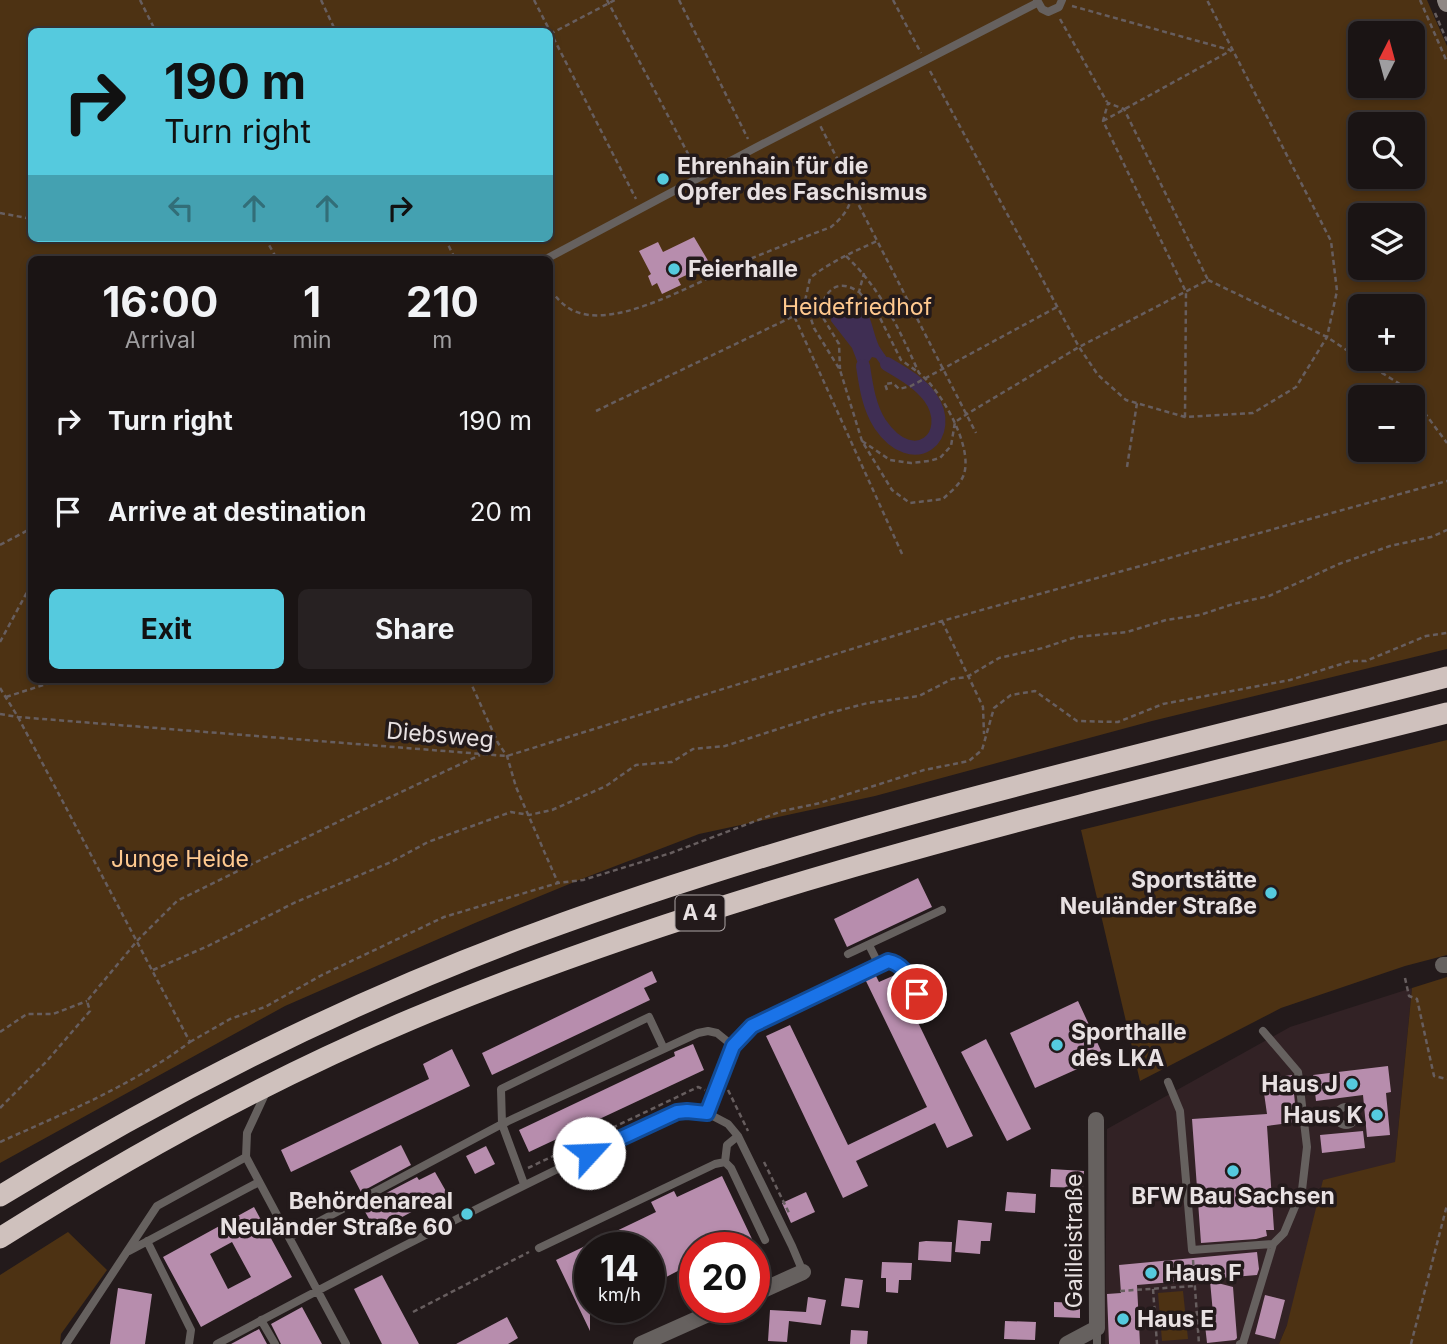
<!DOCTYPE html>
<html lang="en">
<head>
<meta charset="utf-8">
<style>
  body { margin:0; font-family:Inter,sans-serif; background:#272122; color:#f1f3f6; height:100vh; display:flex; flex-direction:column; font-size:26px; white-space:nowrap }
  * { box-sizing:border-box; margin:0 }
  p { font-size:23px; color:#9f9ea0 }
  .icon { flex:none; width:38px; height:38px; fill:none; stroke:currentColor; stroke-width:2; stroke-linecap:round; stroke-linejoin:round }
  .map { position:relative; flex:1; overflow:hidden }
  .drawer { position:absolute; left:28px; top:256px; width:525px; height:427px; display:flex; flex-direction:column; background:#1a1414; border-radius:10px; box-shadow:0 4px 10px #0003,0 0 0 2px #383334 }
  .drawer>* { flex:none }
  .top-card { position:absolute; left:28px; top:28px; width:525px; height:214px; border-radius:10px; box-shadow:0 4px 10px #0003,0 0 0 2px #383334; background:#55cade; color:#111; overflow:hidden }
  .needle { width:46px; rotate:6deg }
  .fabs { position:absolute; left:1348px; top:21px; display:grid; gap:14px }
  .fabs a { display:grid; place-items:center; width:77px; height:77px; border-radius:10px; background:#1a1414; box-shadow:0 4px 10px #0003,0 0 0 2px #383334; font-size:35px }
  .speed { position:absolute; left:574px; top:1232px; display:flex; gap:14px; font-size:35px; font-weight:700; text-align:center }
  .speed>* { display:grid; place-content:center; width:91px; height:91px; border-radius:50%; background:#1a1414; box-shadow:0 4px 10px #0003,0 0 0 2px #383334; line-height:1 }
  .speed small { font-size:18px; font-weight:400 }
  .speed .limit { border:10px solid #d22; background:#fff; color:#111 }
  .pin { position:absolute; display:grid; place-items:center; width:60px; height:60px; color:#fff; margin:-30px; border:4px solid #fff; border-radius:50%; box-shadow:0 2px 7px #0007 }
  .me { position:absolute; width:77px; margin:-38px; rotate:65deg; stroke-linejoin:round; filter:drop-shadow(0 0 5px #0008) }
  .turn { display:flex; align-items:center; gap:24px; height:147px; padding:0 21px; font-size:32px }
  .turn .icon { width:91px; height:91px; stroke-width:2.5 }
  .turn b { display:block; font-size:49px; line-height:60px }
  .lanes { display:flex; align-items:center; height:66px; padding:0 21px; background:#0003; justify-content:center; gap:35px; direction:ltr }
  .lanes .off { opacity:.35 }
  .eta { display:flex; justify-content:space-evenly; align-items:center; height:119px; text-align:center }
  .eta b { font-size:42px; font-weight:700; line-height:49px }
  .button { display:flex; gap:14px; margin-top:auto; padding:14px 21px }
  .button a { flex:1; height:80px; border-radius:10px; background:#55cade; color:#111; font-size:28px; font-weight:700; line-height:80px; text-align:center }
  .button a+a { background:#272122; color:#f1f3f6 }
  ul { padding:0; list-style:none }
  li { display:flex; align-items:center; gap:21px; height:91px; padding:0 21px }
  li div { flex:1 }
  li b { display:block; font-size:26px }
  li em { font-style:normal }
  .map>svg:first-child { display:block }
  .built { fill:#322225 }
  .green { fill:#4d3213; fill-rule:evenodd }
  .water { fill:#3f2e53 }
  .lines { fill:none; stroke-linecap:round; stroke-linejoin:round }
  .canal { stroke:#3f2e53; stroke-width:14 }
  .building { fill:#b78dad; fill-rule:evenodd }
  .path { stroke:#675e5f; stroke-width:2.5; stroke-dasharray:5 3.5; stroke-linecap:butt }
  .lane { stroke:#66615f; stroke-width:8 }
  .street { stroke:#66615f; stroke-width:16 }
  .secondary { stroke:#908885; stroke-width:18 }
  .highway { stroke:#cfc1bd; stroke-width:21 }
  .route-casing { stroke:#114b97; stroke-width:18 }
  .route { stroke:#1a73e8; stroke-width:12 }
  .poi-dot { fill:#55cade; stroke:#231a1b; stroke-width:2.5 }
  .labels { text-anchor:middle; stroke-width:7; stroke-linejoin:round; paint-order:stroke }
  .shield { fill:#231a1b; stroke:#ada5a6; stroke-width:2 }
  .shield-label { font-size:21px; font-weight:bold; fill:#e8e1e2 }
  .poi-label { font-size:23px; font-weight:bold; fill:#e8e1e2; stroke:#231a1b; text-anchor:start }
  .park-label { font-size:23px; fill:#ffc98f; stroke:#231a1b }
  .street-label { font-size:23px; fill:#e8e1e2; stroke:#231a1b }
</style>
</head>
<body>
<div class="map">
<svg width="1447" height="1344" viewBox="0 0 1447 1344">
  <rect width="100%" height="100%" fill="#231a1b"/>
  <path class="built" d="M 1412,988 L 1395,1162 L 1287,1325 L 1279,1344 L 1105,1344 L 1107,1129 L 1290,1027 Z"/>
  <path class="green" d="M 0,0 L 1427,0 L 1447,46 L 1447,649 L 1152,721 L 875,796 L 699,834 L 579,880 L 475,923 L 285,1006 L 0,1163 ZM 32,32 L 550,32 L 550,238 L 32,238 ZM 1360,33 L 1412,33 L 1412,86 L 1360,86 ZM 1360,124 L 1412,124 L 1412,177 L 1360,177 ZM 1360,215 L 1412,215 L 1412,268 L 1360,268 ZM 32,259 L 550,259 L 550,679 L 32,679 ZM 1360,306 L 1412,306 L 1412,359 L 1360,359 ZM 1360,397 L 1412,397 L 1412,450 L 1360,450 Z
    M 1447,740 L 1447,955 L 1405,966 L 1281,1008 L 1140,1081 L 1081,830 Z
    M 1447,977 L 1447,1344 L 1279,1344 L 1287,1325 L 1323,1180 L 1395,1162 L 1412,988 Z
    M 68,1232 L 107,1270 L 61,1334 L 60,1344 L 0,1344 L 0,1275 Z
    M 1183,1291 L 1188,1339 L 1162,1341 L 1158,1293 Z"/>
  <path class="water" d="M 850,297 C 873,309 870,325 879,346 C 882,351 886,356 889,361 L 882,366 L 876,358 L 872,357 L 867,364 L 859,366 L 852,348 L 831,321 C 831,307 837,301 850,297 Z"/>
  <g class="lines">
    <path class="canal" d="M 863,366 C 866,386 869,407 880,424 C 914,474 957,435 930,397 C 919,382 902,373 887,364"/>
  </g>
  <path class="building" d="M 694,237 L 710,264 L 678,279 L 681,285 L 662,294 L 657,283 L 652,286 L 648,276 L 651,274 L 639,251 L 658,242 L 663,252 Z
    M 918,878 L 932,907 L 847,947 L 834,919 Z
    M 652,971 L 657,982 L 644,988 L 650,1000 L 492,1075 L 482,1053 Z
    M 875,974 L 879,982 L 895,975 L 973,1136 L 947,1148 L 935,1123 L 856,1161 L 868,1186 L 843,1198 L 766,1036 L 790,1025 L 848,1145 L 927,1107 L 865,979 Z
    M 1078,1001 L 1104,1057 L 1035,1088 L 1010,1033 Z
    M 986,1039 L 1031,1129 L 1007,1141 L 961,1052 Z
    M 693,1044 L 704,1070 L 529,1152 L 519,1130 L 675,1056 L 674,1052 Z
    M 452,1049 L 470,1086 L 291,1172 L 281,1150 L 429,1079 L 423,1064 Z
    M 1388,1066 L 1391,1092 L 1386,1093 L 1390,1135 L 1367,1137 L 1363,1095 L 1316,1101 L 1313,1075 Z
    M 1292,1075 L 1297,1122 L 1267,1126 L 1274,1230 L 1266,1230 L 1267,1236 L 1256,1239 L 1201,1243 L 1192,1119 L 1267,1114 L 1262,1079 Z
    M 1363,1131 L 1365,1148 L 1322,1153 L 1320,1135 Z
    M 401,1145 L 411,1165 L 361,1192 L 350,1171 Z
    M 486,1146 L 495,1164 L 475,1174 L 466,1156 Z
    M 1051,1169 L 1084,1171 L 1083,1188 L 1050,1187 Z
    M 435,1172 L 447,1193 L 376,1231 L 364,1210 L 369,1207 L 367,1203 L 417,1177 L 419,1180 Z
    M 722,1176 L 752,1239 L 735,1248 L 695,1248 L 695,1262 L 649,1286 L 649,1248 L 590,1248 L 590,1331 L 556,1260 L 656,1212 L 651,1202 L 674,1191 L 677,1197 Z
    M 806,1192 L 815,1212 L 791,1223 L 782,1203 Z
    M 1007,1192 L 1036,1194 L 1035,1213 L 1005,1211 Z
    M 254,1207 L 292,1277 L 201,1327 L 163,1257 ZM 232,1242 L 251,1277 L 228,1289 L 210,1254 Z
    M 958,1220 L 992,1223 L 990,1241 L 981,1241 L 980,1254 L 955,1252 Z
    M 926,1241 L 952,1242 L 951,1262 L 918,1260 L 919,1242 Z
    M 1068,1244 L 1081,1245 L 1079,1265 L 1067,1264 Z
    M 1257,1252 L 1259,1269 L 1257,1275 L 1137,1285 L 1140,1344 L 1109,1344 L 1107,1294 L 1121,1293 L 1119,1265 Z
    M 882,1262 L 912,1263 L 911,1280 L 899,1280 L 898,1293 L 886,1292 L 886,1278 L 881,1278 Z
    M 382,1275 L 419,1344 L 382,1344 L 354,1289 Z
    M 845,1278 L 863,1280 L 859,1308 L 841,1306 Z
    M 1210,1281 L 1233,1287 L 1237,1338 L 1235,1340 L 1207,1343 L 1205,1325 L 1214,1324 Z
    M 118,1288 L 152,1294 L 145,1344 L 110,1344 Z
    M 1265,1295 L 1285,1300 L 1275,1339 L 1255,1334 Z
    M 808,1297 L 826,1300 L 821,1325 L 789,1321 L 787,1342 L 768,1341 L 770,1310 L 806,1312 Z
    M 1054,1302 L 1080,1303 L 1080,1318 L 1054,1317 Z
    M 302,1307 L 322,1344 L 281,1344 L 271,1324 Z
    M 507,1317 L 518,1338 L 508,1344 L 456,1344 Z
    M 1005,1321 L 1036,1322 L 1035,1340 L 1004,1339 Z
    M 259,1329 L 267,1344 L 231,1344 Z
    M 851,1330 L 868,1331 L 867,1344 L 850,1344 Z"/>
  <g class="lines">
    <path class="path" d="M 140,0 L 156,32
      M 321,0 L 336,32
      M 534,0 L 636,199
      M 607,0 L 695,167
      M 679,0 L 748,139
      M 893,0 L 921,53
      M 1420,0 L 1447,62
      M 1072,6 L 1230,50
      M 1435,13 L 1447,41
      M 1060,19 L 1107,102
      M 550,34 L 615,0
      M 930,71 L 1079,347 L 1098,375 L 1126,400 L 1185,417 L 1253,413 L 1296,387 L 1327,337 L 1337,291 L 1331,241 L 1207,0
      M 1103,121 L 1232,50
      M 851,190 L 976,433
      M 0,213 L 32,219
      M 265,238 L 277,259
      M 445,238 L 455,259
      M 846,256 C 881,289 899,329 919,373 C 941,390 973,446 964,474 C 961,484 950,492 943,499 L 910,503 L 892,490 L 862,441 L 840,370 L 814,328 L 805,301 L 810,278 C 830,262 853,252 877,241
      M 1208,280 L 1327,337 L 1360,359
      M 550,290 C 563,305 569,312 589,315 C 634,320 703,279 745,261 C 774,249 802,238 831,227 C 842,218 853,206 851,190 C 849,179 826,138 820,125
      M 859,292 L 878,314 L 901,360 L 918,372
      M 805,301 L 819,311 L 839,344 L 840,369
      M 820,309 C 827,289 838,278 859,292 L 864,273
      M 1360,359 L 1406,388 L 1447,443
      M 887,390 L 885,384 L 893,383 L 899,389 L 911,386 L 1057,307
      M 596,411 L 794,316 L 903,556
      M 862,441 L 890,460 L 911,463 L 929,461 L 940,458 L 951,446 L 955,422 L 967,414 L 1079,347 L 1208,280 L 1124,109 L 1108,103 L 1103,121 L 1186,292 L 1185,417
      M 1127,467 L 1137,403
      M 0,545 L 32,528
      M 942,621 L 983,707 L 984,734
      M 0,642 L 32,583
      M 469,679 L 498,743 L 507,756 L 516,787 L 558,883
      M 0,688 L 18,717 L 190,1042 C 131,1086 67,1112 0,1142
      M 6,697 L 62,679
      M 0,714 L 18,717 L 507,756 L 942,621 L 1447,481
      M 153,970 L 208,946 L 296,902 L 391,862 L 428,842 L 511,812 L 529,815 L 552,810 L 606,786 L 636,765 L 672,762 L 693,749 L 725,746 L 825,714 L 868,703 L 919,696 L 952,679 L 967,677 L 999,658 L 1043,648 L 1076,637 L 1127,632 L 1166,620 L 1200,615 L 1233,604 L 1269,596 L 1339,564 L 1390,546 L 1431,537 L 1447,530
      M 1405,978 L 1409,996 L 1417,999 L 1434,1076 L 1447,1079
      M 0,1032 L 27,1014 L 53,1014 L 87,1001
      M 190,1042 L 230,1019 L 265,1007 L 322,975 L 444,917 L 558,883 L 583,880 L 671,853 L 782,811 L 820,803 L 924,770 L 969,761 L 982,750 L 994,708 L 1011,695 L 1035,691 L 1077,721 L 1118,722 L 1163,704 L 1290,680 L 1351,661 L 1366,661 L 1426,636 L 1447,633
      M 728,1090 L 748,1131
      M 0,1108 L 46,1062 L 90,1011 L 87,1001 L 137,941 L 177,901 L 350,816 L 480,755
      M 764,1162 L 790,1215
      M 528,1168 L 698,1087 L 705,1090
      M 1193,1260 L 1199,1344
      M 1153,1289 L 1157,1344
      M 1120,1291 L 1194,1286
      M 413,1312 L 529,1252
      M 1411,1344 L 1447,1205"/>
    <path class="lane" d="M 1037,0 L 1042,9 L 1048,12 L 1059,7 L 1062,0
      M 546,259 L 753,149 L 1037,3
      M 869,945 L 879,965
      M 848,954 L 942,910
      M 664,1049 L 649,1017 L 501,1089 L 502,1124 L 698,1033 L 708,1031 L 717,1033 L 733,1046
      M 1168,1082 L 1180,1111 L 1192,1250 L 1273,1244 L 1284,1233 L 1302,1190 L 1307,1147 L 1298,1072 L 1263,1031
      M 266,1092 L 247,1133 L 246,1157 L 346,1344
      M1337 1116a9 9 0 1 1 18 0a9 9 0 1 1-18 0Z
      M 1304,1122 L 1337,1119
      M 725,1162 L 727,1145 L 738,1136
      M 290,1237 L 502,1124 L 524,1184
      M 147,1241 L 191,1330 L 189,1344
      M 539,1248 L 715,1164 L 725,1162 L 731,1168 L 765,1240
      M 129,1251 L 259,1182
      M 803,1272 L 792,1246 L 738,1136 L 728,1124 L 707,1113 L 733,1046 L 752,1026 L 888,961 C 905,964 909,979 917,994
      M 261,1320 L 275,1344
      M 1097,1328 L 1097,1344
      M 66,1344 L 157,1206 L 246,1157
      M 217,1344 C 368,1263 521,1185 677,1112 L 687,1111 L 707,1113
      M 1240,1344 L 1243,1343 L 1273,1244"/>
    <path class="street" d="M 1443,965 L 1447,965
      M 754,1294 L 803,1272
      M 641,1344 L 724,1307
      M 1067,1344 L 1097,1328 L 1096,1120"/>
    <path class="secondary" d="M 1446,0 L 1447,3"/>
    <path class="highway" d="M 0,1196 C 170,1092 348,1002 536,933 C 831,824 1142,755 1447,677
      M 0,1238 C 131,1155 269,1079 412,1019 C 745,880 1098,801 1447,713"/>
  </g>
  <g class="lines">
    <defs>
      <path id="route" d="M 589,1153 L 677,1112 L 687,1111 L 707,1113 L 733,1046 L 752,1026 L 888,961 C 905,964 909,979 917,994"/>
    </defs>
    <use href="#route" class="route-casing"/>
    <use href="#route" class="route"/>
  </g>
  <g class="poi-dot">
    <circle cx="663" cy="179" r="7"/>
    <circle cx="674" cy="269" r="7"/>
    <circle cx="1271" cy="893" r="7"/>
    <circle cx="1057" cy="1045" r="7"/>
    <circle cx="1352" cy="1084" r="7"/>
    <circle cx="1377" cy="1115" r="7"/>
    <circle cx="1233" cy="1171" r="7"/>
    <circle cx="467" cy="1214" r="7"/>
    <circle cx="1151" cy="1273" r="7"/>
    <circle cx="1123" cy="1319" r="7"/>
  </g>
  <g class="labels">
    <rect class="shield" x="675.5" y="895.5" width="49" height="35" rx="5"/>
    <g class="shield-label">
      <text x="700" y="920">A 4</text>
    </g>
    <g class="poi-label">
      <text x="677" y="174">Ehrenhain für die<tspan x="677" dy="26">Opfer des Faschismus</tspan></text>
      <text x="688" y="277">Feierhalle</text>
      <text x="1257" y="888" text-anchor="end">Sportstätte<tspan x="1257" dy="26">Neuländer Straße</tspan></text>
      <text x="1071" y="1040">Sporthalle<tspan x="1071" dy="26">des LKA</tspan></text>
      <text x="1338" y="1092" text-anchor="end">Haus J</text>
      <text x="1363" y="1123" text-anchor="end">Haus K</text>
      <text x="1233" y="1204" text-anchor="middle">BFW Bau Sachsen</text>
      <text x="453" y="1209" text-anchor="end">Behördenareal<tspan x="453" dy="26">Neuländer Straße 60</tspan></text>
      <text x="1165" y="1281">Haus F</text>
      <text x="1137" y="1327">Haus E</text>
    </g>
    <g class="park-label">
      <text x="857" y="315">Heidefriedhof</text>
      <text x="180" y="867">Junge Heide</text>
    </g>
    <g class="street-label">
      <text transform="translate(440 735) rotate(5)" y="8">Diebsweg</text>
      <text transform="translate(1074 1241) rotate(-90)" y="8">Galileistraße</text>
    </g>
  </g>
</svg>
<div class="fabs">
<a><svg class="needle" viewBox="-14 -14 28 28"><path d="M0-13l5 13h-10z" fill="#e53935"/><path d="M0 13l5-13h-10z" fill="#9f9ea0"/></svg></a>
<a><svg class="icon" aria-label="search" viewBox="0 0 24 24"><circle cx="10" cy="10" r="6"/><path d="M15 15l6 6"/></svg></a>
<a><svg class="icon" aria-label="layers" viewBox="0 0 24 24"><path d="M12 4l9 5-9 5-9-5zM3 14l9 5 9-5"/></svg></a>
<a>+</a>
<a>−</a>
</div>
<div class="speed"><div>14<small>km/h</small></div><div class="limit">20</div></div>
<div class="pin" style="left:917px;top:994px;background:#d93025"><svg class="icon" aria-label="arrive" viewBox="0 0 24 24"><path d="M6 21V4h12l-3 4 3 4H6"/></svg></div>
<svg class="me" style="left:589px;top:1153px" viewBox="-20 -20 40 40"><circle r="19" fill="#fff"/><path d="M0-13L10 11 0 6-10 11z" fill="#1a73e8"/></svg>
<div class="top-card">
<div class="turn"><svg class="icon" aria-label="right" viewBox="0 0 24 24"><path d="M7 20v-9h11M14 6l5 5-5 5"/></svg><div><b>190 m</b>Turn right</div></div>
<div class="lanes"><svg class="icon off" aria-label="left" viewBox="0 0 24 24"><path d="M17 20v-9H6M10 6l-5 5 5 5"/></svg><svg class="icon off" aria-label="ahead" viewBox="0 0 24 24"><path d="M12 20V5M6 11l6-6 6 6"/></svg><svg class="icon off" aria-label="ahead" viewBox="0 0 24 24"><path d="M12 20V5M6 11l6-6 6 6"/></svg><svg class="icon" aria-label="right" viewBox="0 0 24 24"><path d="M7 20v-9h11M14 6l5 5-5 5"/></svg></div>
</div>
<section class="drawer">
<div class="eta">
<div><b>16:00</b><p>Arrival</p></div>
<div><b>1</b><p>min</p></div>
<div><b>210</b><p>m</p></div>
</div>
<ul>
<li><svg class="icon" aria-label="right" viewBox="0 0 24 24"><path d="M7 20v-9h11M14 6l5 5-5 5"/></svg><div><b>Turn right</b></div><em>190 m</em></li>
<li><svg class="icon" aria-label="arrive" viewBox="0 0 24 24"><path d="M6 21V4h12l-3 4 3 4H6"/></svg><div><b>Arrive at destination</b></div><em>20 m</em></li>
</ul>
<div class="button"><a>Exit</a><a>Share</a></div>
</section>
</div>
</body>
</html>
